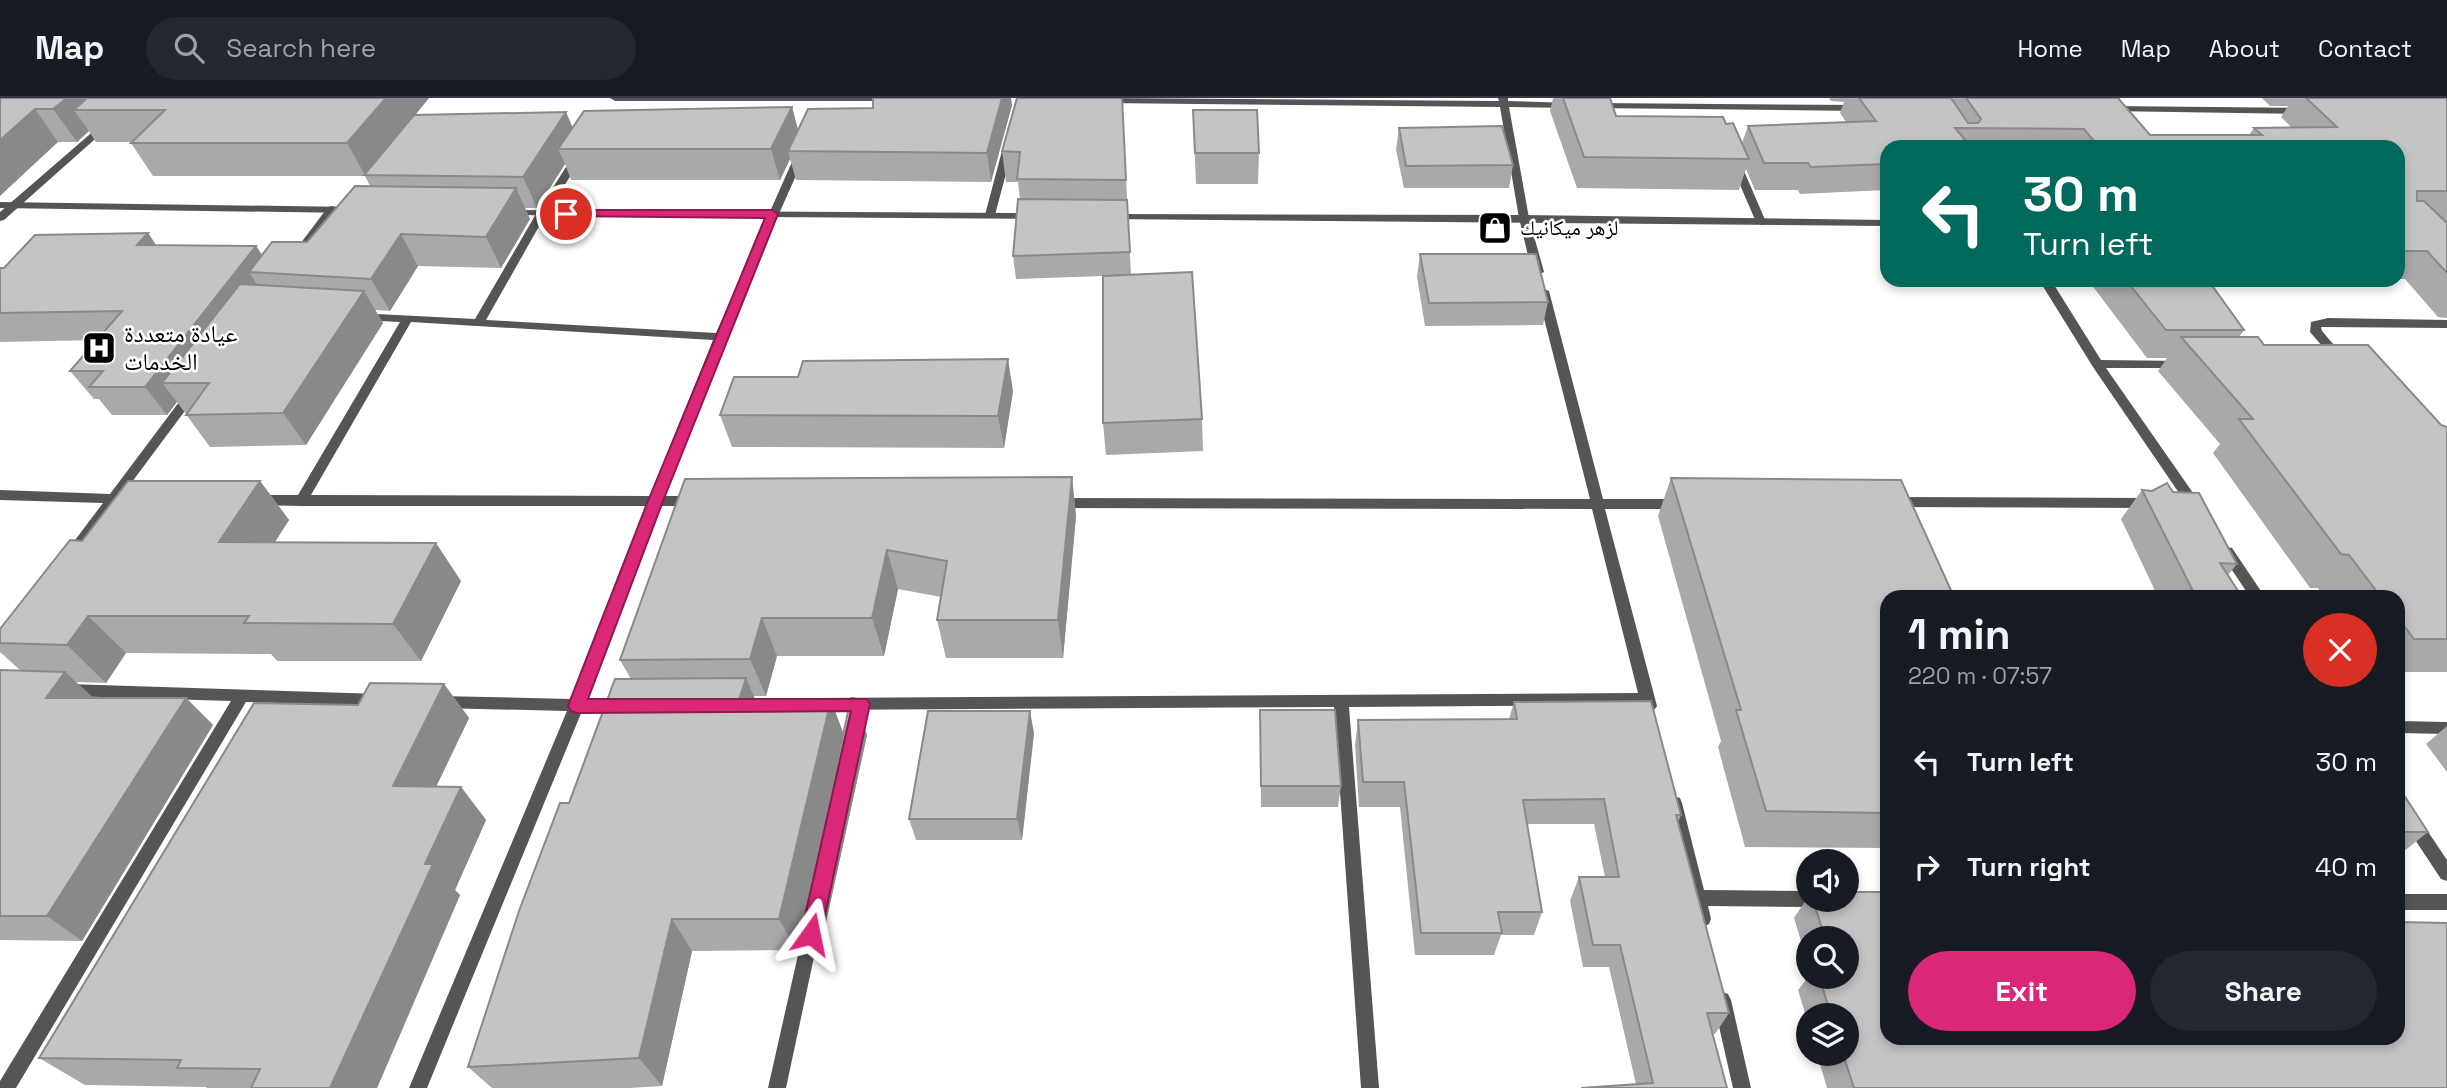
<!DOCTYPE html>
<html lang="en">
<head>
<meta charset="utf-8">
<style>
  body { margin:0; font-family:"Space Grotesk","Noto Naskh Arabic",sans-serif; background:#242831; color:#f1f3f6; height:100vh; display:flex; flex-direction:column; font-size:26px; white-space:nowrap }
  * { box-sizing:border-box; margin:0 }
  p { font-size:23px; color:#9ea1a6 }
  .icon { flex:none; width:38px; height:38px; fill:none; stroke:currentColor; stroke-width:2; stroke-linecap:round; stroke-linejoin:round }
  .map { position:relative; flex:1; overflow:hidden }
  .details { position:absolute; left:1880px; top:492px; width:525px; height:455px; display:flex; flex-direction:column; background:#171b24; border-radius:21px; box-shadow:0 4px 10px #0003 }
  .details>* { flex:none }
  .top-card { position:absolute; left:1880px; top:42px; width:525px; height:147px; border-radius:21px; box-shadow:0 4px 10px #0003; background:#00695c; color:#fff; overflow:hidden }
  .fabs { position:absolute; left:1796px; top:751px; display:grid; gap:14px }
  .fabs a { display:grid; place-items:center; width:63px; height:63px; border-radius:50%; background:#171b24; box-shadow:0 4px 10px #0003; font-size:35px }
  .pin { position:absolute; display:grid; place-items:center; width:60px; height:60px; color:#fff; margin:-30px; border:4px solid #fff; border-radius:50%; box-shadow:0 2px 7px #0007 }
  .me { position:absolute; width:77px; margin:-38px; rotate:12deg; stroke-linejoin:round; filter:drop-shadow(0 0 5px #0008) }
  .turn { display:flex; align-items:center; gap:24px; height:147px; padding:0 28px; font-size:32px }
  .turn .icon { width:91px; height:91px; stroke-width:2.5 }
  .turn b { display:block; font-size:49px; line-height:60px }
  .round { display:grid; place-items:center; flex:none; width:74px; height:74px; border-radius:37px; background:#242831 }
  .headline { display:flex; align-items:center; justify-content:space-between; height:119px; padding:0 28px }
  h1 { font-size:42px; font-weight:800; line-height:52px }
  .button { display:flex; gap:14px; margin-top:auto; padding:14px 28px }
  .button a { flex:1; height:80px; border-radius:42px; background:#db2777; color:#fff; font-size:28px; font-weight:800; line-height:80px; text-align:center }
  .button a+a { background:#242831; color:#f1f3f6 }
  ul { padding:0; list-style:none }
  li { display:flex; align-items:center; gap:21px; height:105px; padding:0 28px }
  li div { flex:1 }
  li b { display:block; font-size:26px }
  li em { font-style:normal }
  header { display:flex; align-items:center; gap:42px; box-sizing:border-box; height:98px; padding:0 35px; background:#171b24; border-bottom:2px solid #363941 }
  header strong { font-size:33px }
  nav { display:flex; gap:38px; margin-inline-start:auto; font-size:24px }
  .search { width:490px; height:63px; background:#242831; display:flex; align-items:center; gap:18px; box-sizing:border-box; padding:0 24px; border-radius:38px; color:#9ea1a6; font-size:26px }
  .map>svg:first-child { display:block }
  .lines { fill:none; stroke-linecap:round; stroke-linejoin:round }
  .minor { fill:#555; fill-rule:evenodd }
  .tertiary { fill:#555; fill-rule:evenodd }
  .wall { fill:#a9a9a9 }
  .shaded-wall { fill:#898989 }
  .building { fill:#c4c4c4; stroke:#898989; stroke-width:2 }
  .route { fill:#db2777; stroke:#8e194d; stroke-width:2 }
  .labels { text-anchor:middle; stroke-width:5; stroke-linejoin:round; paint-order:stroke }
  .far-poi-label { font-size:21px; fill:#000; stroke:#fff; text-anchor:start }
  .poi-label { font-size:24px; fill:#000; stroke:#fff; text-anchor:start }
</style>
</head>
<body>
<header>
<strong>Map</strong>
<div class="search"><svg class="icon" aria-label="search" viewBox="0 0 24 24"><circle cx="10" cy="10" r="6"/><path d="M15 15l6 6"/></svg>Search here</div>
<nav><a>Home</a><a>Map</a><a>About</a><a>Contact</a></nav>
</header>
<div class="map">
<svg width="2447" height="990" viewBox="0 0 2447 990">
  <rect width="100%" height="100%" fill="#fff"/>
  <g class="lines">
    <path class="minor" d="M 610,0 L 895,0 L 890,3 L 615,3 Z
      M 1100,0 L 1499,3 L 1498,0 L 1508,0 L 1508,3 L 1572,5 L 1572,9 L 1569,10 L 1509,9 L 1529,120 L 1544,174 L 1538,177 L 1532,174 L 1519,120 L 1500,9 L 1103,5 L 1100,4 Z
      M 1596,5 L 1860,7 L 1865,10 L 1860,13 L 1593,10 L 1593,6 Z
      M 2111,8 L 2304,10 L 2309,13 L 2304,16 L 2108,13 L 2108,9 Z
      M 104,24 L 112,26 L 4,122 L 0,123 L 0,114 Z
      M 1008,46 L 1013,49 L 995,117 L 990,120 L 986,119 L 985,117 L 1003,49 Z
      M 801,52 L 806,55 L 746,190 L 664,398 L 694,398 L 701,403 L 694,408 L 660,408 L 587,601 L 621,602 L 626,604 L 629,608 L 626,612 L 621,614 L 582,613 L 427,990 L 409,990 L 567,613 L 439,610 L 434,608 L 432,604 L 434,600 L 439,598 L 572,601 L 647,408 L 301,408 L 255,407 L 248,402 L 255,397 L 298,397 L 400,224 L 361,222 L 357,221 L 357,215 L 475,221 L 536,116 L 573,58 L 582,60 L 546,116 L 486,222 L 716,235 L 796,55 ZM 411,224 L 713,242 L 650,398 L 311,397 Z
      M 1736,63 L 1741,66 L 1766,124 L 1765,126 L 1761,127 L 1756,124 L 1731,66 Z
      M 332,108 L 336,109 L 336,113 L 302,158 L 294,158 L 294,154 L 328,109 Z
      M 2039,182 L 2051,182 L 2101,262 L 2184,263 L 2184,269 L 2180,270 L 2106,270 L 2200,405 L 2202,408 L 2200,411 L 2190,411 L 2093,269 Z
      M 1543,190 L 1549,193 L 1603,401 L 1681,401 L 1688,406 L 1681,411 L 1605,411 L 1657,608 L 1654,612 L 1649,614 L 1644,612 L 1641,607 L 1349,609 L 1379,990 L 1361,990 L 1334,609 L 813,612 L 808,610 L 805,606 L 808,602 L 813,600 L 1638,595 L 1592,411 L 1057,410 L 1050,405 L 1057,400 L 1590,401 L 1537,193 Z
      M 2328,220 L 2447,222 L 2447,230 L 2321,229 L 2322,233 L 2345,260 L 2339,264 L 2335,263 L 2310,234 L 2311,224 Z
      M 192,291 L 198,295 L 196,298 L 123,396 L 139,398 L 141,401 L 139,404 L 117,405 L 75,462 L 70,463 L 63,458 L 103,405 L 0,402 L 0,392 L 110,396 L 188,292 Z
      M 1893,399 L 2149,400 L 2156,405 L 2149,410 L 1893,409 L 1886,404 Z
      M 2227,449 L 2232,450 L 2265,499 L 2250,499 L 2220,454 Z
      M 68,586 L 380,596 L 385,598 L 387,602 L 385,606 L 380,608 L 246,604 L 16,990 L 0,990 L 0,983 L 231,603 L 68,598 L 63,596 L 61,592 L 63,588 Z
      M 2398,623 L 2447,624 L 2447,636 L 2398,635 Z
      M 2398,696 L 2404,698 L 2447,762 L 2447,783 L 2441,781 L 2398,716 Z
      M 1674,698 L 1680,700 L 1682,705 L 1704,792 L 1808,793 L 1808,802 L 1816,802 L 1814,806 L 1808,809 L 1708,808 L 1711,821 L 1709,826 L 1703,829 L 1697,826 L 1666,705 L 1668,700 Z
      M 2398,796 L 2447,796 L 2447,812 L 2398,812 Z
      M 815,809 L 821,812 L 823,817 L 786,990 L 768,990 L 807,817 L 809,812 Z
      M 1722,894 L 1728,896 L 1731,902 L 1751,990 L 1733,990 L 1713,902 L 1716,896 Z"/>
    <path class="tertiary" d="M 0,104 L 352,109 L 357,112 L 352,115 L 0,110 Z
      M 509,112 L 1035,115 L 1040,118 L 1035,121 L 505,117 L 505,113 Z
      M 1111,116 L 1524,117 L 1886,122 L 1886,128 L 1107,121 L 1106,119 Z"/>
  </g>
  <path class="wall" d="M 0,0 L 429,0 L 415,17 L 573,30 L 792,9 L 798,32 L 1012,7 L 991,84 L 796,82 L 790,61 L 780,82 L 571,82 L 565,66 L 537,110 L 525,110 L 530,121 L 501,170 L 418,168 L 390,213 L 375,212 L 383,225 L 306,347 L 210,349 L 177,304 L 167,317 L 112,317 L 99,301 L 94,301 L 70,273 L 97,242 L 0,244 L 0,170 L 148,135 L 156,148 L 256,148 L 262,157 L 307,144 L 370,88 L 365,78 L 153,78 L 131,45 L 132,44 L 96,44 L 89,33 L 77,44 L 58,44 Z
    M 1122,0 L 1131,177 L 1016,181 L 1013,158 L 1020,101 L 1018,84 L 1006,84 L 1002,53 Z
    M 1553,0 L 1610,0 L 1616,18 L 1726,26 L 1742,45 L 1748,28 L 1846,24 L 1840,15 L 1844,4 L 1831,3 L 1829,0 L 2118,0 L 2150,37 L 2249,37 L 2254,30 L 2292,30 L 2281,19 L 2288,8 L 2270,8 L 2262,0 L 2447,0 L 2447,220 L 2438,219 L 2405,181 L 2398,181 L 2398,49 L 1886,49 L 1886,92 L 1800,96 L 1798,92 L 1755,92 L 1746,71 L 1739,92 L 1577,90 L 1550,13 Z
    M 1193,12 L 1259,55 L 1258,86 L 1196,86 Z
    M 1399,30 L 1513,67 L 1509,90 L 1404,90 L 1396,52 Z
    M 1420,156 L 1548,204 L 1543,227 L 1425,228 L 1417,179 Z
    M 2088,182 L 2208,182 L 2244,232 L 2239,239 L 2264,247 L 2441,327 L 2447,329 L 2447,574 L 2398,574 L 2398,499 L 2324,499 L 2318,490 L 2310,490 L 2213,355 L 2220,346 L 2158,273 L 2167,260 L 2147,260 Z
    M 1013,293 L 1004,350 L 732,349 L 720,317 Z
    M 1202,321 L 1203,353 L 1106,357 L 1103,325 Z
    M 1072,379 L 1076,418 L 1063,560 L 946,560 L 937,522 L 941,499 L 898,491 L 884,558 L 777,558 L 766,598 L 754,598 L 755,602 L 844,636 L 854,600 L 867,637 L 820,852 L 804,819 L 821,740 L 796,852 L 692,853 L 662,988 L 630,990 L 492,990 L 468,969 L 569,705 L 631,581 L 620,562 L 685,381 Z
    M 1671,380 L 1886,499 L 1886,750 L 1745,749 L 1718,649 L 1721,643 L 1658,418 Z
    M 260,383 L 289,422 L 275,444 L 461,483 L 421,563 L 277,563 L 271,556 L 126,555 L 106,585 L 76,584 L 93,600 L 186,600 L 213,627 L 82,843 L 0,842 L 0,572 L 20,572 L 0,554 L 0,531 L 82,443 Z
    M 2142,392 L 2173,394 L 2237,466 L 2228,477 L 2242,499 L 2158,499 L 2121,421 Z
    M 444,586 L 469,620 L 436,689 L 461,689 L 486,722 L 455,792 L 460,797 L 377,990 L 207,990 L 206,989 L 85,987 L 39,960 L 358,607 Z
    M 1514,604 L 1681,717 L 1678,724 L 1729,915 L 1715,936 L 1713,936 L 1727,990 L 1636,986 L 1609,869 L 1583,869 L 1570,803 L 1579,779 L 1605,779 L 1594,726 L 1527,726 L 1542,814 L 1534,837 L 1501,837 L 1494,857 L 1415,857 L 1400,709 L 1359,709 L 1355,647 L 1358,622 L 1509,621 Z
    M 1260,612 L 1341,688 L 1338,709 L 1261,709 Z
    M 2447,628 L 2447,674 L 2426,646 Z
    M 1034,635 L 1022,742 L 916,742 L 909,721 Z
    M 2398,688 L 2428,734 L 2398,758 Z
    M 1808,799 L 1808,802 L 1846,802 L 1886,940 L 2447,990 L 1827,990 L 1817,956 L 1846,956 L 1846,917 L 1808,917 L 1808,925 L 1798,892 L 1809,878 L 1846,878 L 1846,840 L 1808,840 L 1808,866 L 1794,820 Z"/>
  <path class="shaded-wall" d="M 67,0 L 127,0 L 74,12 L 89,33 L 77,44 L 53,11 Z
    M 386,0 L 429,0 L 366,77 L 365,77 L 347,45 Z
    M 1002,0 L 1011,0 L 1012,7 L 991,84 L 987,55 Z
    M 792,9 L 800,40 L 788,53 L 790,61 L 780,82 L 771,51 Z
    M 35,11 L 58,44 L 0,98 L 0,42 Z
    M 566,14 L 579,44 L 558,51 L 565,66 L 537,110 L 523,79 Z
    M 516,90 L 530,121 L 501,170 L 486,139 Z
    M 148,135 L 167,163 L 137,147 Z
    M 401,136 L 418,168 L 390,213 L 371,181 Z
    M 256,148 L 274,175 L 249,174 L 261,193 L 162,285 L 177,304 L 167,317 L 145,289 Z
    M 364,193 L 383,225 L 306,347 L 283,315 Z
    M 1008,261 L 1013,293 L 1004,350 L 998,318 Z
    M 1072,379 L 1076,418 L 1063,560 L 1058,522 Z
    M 260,383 L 289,422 L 250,482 L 219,444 Z
    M 436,445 L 461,483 L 421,563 L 393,526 Z
    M 887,452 L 898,491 L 884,558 L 872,520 Z
    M 88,518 L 126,555 L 106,585 L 67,547 Z
    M 762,520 L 777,558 L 766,598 L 750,561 Z
    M 65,574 L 95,601 L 46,600 Z
    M 746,580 L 761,615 L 739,602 Z
    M 444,586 L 469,620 L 421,720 L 393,688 Z
    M 186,600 L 213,627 L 82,843 L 47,818 Z
    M 854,600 L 867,637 L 820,852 L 804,819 Z
    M 831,602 L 844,637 L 796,852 L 779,821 Z
    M 1030,613 L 1034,635 L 1022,742 L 1017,721 Z
    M 461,689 L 486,722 L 455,792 L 460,797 L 377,990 L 330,990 L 425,766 Z
    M 672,821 L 692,853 L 662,988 L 639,960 Z"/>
  <path class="building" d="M 0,0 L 67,0 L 53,11 L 35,11 L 0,42 Z
    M 87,0 L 386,0 L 347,45 L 131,45 L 165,12 L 74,12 Z
    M 873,0 L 1002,0 L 987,55 L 788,53 L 808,11 L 873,10 Z
    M 1017,0 L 1122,0 L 1126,82 L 1017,81 L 1020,54 L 1002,53 Z
    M 1563,0 L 1610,0 L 1616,18 L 1723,19 L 1726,26 L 1733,25 L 1749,61 L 1584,59 Z
    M 1859,0 L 1951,0 L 1968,25 L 1978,25 L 1981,21 L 1966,0 L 2118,0 L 2150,37 L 2262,37 L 2254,30 L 2337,29 L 2306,0 L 2447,0 L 2447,93 L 2417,93 L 2417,103 L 2424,103 L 2447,125 L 2447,175 L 2427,153 L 2398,153 L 2398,49 L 2099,49 L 2084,31 L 1955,30 L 1971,49 L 1886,49 L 1886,66 L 1811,69 L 1808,65 L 1764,65 L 1748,28 L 1876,23 Z
    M 792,9 L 771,51 L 558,51 L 584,13 Z
    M 1193,12 L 1257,12 L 1259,55 L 1195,55 Z
    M 566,14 L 523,79 L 364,77 L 414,17 Z
    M 1502,28 L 1513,67 L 1406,68 L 1399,30 Z
    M 355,88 L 516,90 L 486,139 L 401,136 L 371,181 L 249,174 L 272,144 L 307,144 Z
    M 1018,101 L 1127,102 L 1130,154 L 1013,158 Z
    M 148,135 L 137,147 L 256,148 L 145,289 L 89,289 L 103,273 L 70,273 L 122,213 L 0,215 L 0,170 L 4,170 L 35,137 Z
    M 1420,156 L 1536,156 L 1548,204 L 1429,205 Z
    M 1192,174 L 1202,321 L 1103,325 L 1103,178 Z
    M 2126,182 L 2208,182 L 2244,232 L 2166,232 Z
    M 240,186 L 364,193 L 283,315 L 186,317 L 209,285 L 162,285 Z
    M 2181,239 L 2258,239 L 2264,247 L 2368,247 L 2441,327 L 2447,329 L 2447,541 L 2414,541 L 2398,520 L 2398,499 L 2381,499 L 2349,457 L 2341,456 L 2239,321 L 2253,321 Z
    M 1008,261 L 998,318 L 720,317 L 734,279 L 798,279 L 803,263 Z
    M 1072,379 L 1058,522 L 937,522 L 947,463 L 887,452 L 872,520 L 762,520 L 750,561 L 620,562 L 685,381 Z
    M 1671,380 L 1901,382 L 1954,499 L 1886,499 L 1886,715 L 1766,713 L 1736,612 L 1741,612 Z
    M 128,383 L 260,383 L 219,444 L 436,445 L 393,526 L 244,525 L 249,518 L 88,518 L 67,547 L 0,545 L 0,531 L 70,442 L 82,443 Z
    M 2167,385 L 2173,394 L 2199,395 L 2237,466 L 2220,465 L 2242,499 L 2196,499 L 2142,392 L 2152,393 Z
    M 0,572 L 65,574 L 46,600 L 186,600 L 47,818 L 0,818 Z
    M 746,580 L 739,602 L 831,602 L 779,821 L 672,821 L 639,960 L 468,969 L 519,813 L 560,705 L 569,705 L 615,581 Z
    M 370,585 L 444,586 L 393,688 L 461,689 L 425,766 L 433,766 L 330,990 L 251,990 L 260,971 L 177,970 L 181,962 L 39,960 L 254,605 L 358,607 Z
    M 851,600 L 854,600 L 804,819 Z
    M 1651,603 L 1681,717 L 1676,717 L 1729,915 L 1707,915 L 1727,990 L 1581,990 L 1653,985 L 1620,847 L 1593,847 L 1579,779 L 1619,779 L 1604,701 L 1523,702 L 1542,814 L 1498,814 L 1502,835 L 1421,835 L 1404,684 L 1363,684 L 1358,622 L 1517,621 L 1514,604 Z
    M 1260,612 L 1335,612 L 1341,688 L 1261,688 Z
    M 928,613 L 1030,613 L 1017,721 L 909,721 Z
    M 2398,688 L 2428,734 L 2398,734 Z
    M 1846,794 L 1886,794 L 1886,940 L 2398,940 L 2398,824 L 2447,825 L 2447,990 L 1854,990 L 1843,956 L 1846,956 L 1846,917 L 1831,917 L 1819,878 L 1846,878 L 1846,840 L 1825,840 L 1813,802 L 1846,802 Z"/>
  <path class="route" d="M 566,112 L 772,112 L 778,116 L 663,403 L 588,601 L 867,601 L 870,606 L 821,836 L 818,843 L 811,845 L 804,843 L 801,836 L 851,613 L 577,615 L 571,613 L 568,608 L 648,403 L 765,120 L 562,118 L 560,116 Z"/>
  <defs>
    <symbol id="shop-square" viewBox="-11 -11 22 22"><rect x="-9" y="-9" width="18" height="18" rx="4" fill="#000" stroke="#fff"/><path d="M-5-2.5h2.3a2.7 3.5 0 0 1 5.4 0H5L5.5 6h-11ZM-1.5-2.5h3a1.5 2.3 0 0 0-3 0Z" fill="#fff"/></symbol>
    <symbol id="hospital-square" viewBox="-11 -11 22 22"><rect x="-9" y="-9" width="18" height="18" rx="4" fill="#000" stroke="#fff"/><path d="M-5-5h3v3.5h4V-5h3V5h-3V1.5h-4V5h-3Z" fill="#fff"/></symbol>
  </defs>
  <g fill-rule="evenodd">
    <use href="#shop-square" x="1476" y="111" width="38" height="38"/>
    <use href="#hospital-square" x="80" y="231" width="38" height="38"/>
  </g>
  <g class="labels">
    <g class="far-poi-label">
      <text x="1520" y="137">لزهر ميكانيك</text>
    </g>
    <g class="poi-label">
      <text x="124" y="244">عيادة متعددة<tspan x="124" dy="28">الخدمات</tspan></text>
    </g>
  </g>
</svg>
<div class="fabs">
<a><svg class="icon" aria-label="sound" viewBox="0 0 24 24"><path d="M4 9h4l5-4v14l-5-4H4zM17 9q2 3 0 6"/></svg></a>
<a><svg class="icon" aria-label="search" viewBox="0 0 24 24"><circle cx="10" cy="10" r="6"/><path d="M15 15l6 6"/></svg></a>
<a><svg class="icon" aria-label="layers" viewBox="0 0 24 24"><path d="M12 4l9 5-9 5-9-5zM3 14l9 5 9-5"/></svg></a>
</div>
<div class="pin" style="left:566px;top:116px;background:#d93025"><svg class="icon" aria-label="arrive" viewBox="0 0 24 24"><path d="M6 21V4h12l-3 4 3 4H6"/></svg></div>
<svg class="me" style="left:811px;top:836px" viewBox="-20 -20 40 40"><path d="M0-17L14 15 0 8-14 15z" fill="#db2777" stroke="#fff" stroke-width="4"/></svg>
<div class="top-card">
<div class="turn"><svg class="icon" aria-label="left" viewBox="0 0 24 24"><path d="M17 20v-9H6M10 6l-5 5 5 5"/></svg><div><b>30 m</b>Turn left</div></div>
</div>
<section class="details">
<div class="headline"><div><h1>1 min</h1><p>220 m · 07:57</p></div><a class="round" style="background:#d93025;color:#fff"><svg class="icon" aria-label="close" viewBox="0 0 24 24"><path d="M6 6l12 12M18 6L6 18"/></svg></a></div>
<ul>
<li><svg class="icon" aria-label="left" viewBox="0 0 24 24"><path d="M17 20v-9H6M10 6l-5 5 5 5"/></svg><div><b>Turn left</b></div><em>30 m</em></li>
<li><svg class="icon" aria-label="right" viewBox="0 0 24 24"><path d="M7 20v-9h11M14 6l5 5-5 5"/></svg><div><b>Turn right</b></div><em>40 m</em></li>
</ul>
<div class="button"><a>Exit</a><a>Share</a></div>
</section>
</div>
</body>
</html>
